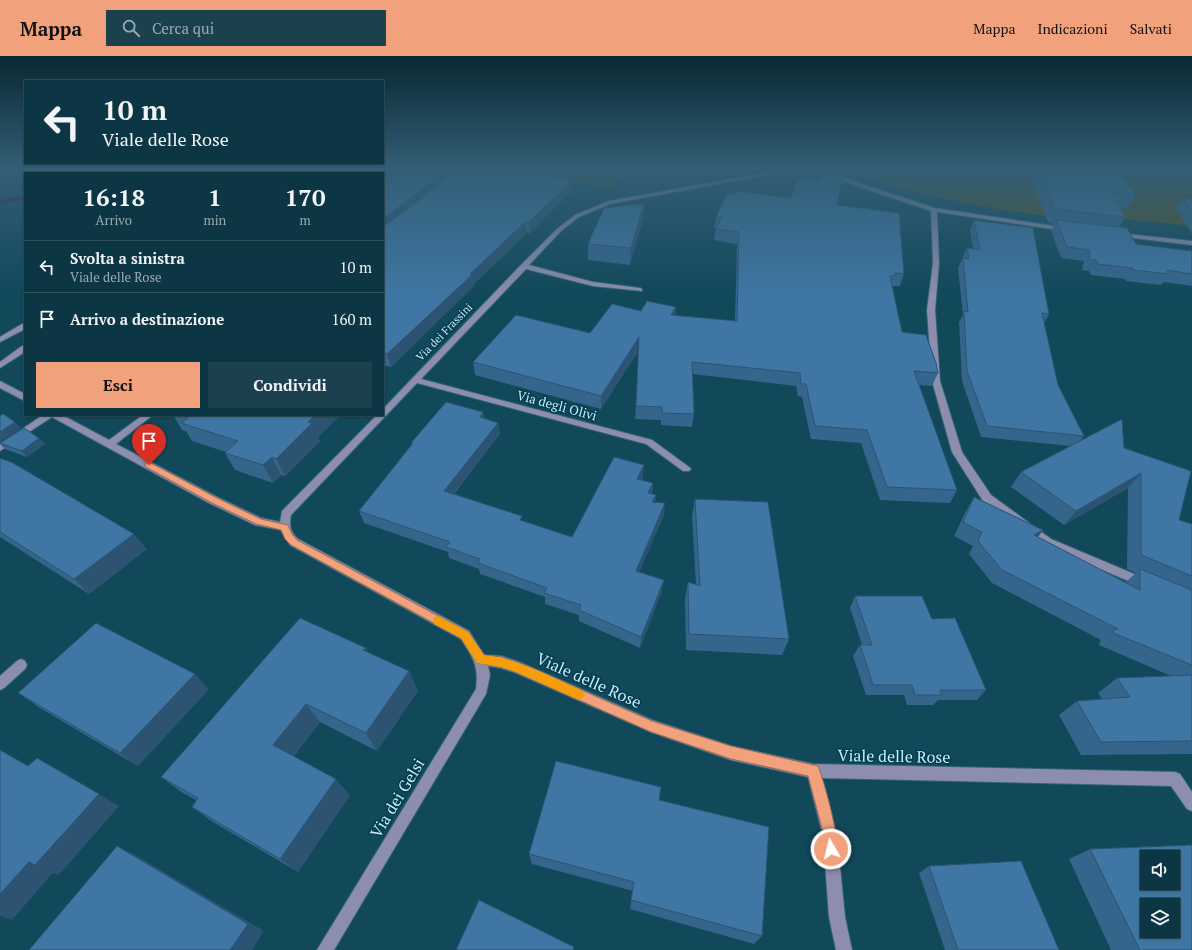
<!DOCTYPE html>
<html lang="it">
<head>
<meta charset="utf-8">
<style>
  body { margin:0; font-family:"PT Serif",serif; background:#1b414f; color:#f1f3f6; height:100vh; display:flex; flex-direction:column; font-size:15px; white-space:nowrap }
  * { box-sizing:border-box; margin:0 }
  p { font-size:13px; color:#9aabb2 }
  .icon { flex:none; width:22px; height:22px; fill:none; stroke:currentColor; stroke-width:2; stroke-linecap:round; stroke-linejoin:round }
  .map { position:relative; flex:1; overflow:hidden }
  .side { position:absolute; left:24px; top:116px; width:360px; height:244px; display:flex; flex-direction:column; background:#0d3644; border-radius:0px; box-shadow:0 1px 3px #0004,0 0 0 1px #2d505d }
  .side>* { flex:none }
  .top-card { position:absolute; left:24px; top:24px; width:360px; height:84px; border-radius:0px; box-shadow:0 1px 3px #0004,0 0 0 1px #2d505d; background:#0d3644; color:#f1f3f6; overflow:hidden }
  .buttons { position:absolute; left:1140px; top:794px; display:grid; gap:8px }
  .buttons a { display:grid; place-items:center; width:40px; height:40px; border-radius:0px; background:#0d3644; box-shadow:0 1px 3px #0004,0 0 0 1px #2d505d; font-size:20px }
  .pin { position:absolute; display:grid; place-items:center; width:34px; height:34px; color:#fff; margin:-41px -17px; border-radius:50% 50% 50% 0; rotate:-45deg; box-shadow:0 0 4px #0007 }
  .pin .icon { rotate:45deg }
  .me { position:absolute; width:44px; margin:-22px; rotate:352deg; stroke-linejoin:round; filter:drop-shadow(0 0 3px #0008) }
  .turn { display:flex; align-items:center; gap:14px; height:84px; padding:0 12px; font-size:18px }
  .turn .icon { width:52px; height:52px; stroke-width:2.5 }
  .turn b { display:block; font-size:28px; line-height:34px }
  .eta { display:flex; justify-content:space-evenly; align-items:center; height:68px; text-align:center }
  .eta b { font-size:24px; font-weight:700; line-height:28px }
  .action { display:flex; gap:8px; margin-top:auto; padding:8px 12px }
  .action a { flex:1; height:46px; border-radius:0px; background:#f1a17c; color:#111; font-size:16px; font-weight:700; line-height:46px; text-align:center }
  .action a+a { background:#1b414f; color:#f1f3f6 }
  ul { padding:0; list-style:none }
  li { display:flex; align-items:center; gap:12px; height:52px; padding:0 12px; border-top:1px solid #2d505d }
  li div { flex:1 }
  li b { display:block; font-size:15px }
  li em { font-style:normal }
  header { display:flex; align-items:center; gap:24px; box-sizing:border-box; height:56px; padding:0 20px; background:#f1a17c; color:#111 }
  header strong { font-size:19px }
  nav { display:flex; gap:22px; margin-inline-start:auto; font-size:14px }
  .search { width:280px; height:36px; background:#1b414f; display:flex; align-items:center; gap:10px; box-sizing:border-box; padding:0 14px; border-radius:0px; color:#9aabb2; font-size:15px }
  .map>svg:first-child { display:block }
  .green { fill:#545120 }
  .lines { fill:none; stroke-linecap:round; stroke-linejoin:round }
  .stream { fill:#461032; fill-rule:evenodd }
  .minor-casing { stroke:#326577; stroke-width:2 }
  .minor { fill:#8d8dad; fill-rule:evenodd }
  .wall { fill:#36658c }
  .shaded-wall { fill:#2c5372 }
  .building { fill:#3f76a3; stroke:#2c5372; fill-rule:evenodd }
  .route { fill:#f1a17c; stroke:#9d6951 }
  .slow { fill:#f59e0b }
  .labels { text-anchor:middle; stroke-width:3; stroke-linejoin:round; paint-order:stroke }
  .far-street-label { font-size:11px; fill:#c7ebfa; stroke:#013d4f }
  .street-label { font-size:13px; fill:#c7ebfa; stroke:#013d4f }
  .near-street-label { font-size:16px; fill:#c7ebfa; stroke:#013d4f }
</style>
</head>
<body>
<header>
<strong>Mappa</strong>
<div class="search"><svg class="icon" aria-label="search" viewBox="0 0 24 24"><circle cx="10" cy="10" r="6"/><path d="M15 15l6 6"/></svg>Cerca qui</div>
<nav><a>Mappa</a><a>Indicazioni</a><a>Salvati</a></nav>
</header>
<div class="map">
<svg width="1192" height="894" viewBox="0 0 1192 894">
  <rect width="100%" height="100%" fill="#11485a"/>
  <path class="green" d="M 504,114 L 628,114 L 611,132 Z
    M 837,114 L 1192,114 L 1192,170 L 1124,163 L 1115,168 C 1085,164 1054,162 1024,157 C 961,148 898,134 837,114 Z"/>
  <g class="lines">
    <path class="stream" d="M 149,114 L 159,114 L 150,117 L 142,117 Z
      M 25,139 L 25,143 L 0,148 L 0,144 Z"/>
    <defs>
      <path id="minor" d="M 292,114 L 299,114 L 296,117 L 289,117 Z
        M 322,114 L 328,114 L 325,117 L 319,117 Z
        M 780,114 L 793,114 L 610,148 L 579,161 L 561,175 L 529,209 L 593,226 L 640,232 L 642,233 L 642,235 L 593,230 L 526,213 L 421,323 L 652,384 L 689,411 L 691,413 L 689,415 L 683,415 L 646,388 L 417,327 L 291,459 C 289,469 290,476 298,483 L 469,575 L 484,599 L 501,600 L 519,606 L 652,664 L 731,690 L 813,708 L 1175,716 L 1180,718 L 1192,736 L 1192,755 L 1187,753 L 1171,730 L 822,722 L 837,780 L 845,861 L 852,894 L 836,894 L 829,861 L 823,780 L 808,721 L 731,704 L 651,676 L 516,617 L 501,612 L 488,610 L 490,619 L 486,638 L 334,894 L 317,894 L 476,633 C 479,609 473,602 461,583 L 290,489 L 281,474 L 255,469 L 209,447 L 52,361 L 0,395 L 0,388 L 43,359 L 62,359 L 109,384 L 143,359 L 153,359 L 116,388 L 217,441 L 261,462 L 280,466 L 282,455 L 377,359 L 383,359 L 383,353 L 521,209 L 557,173 L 575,159 L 609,145 Z
        M 810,114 L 819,114 L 935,152 L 1068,172 L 1068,174 L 1066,175 L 937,156 L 939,207 L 935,254 L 940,325 L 962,396 L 991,439 L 1051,483 L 1146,523 L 1148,526 L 1146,529 L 1142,531 L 1138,529 L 1043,489 L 983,445 L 952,396 L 932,325 L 927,254 L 933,207 L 931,155 Z
        M 1118,177 L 1192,185 L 1192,189 L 1116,180 L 1116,178 Z
        M 22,268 L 25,268 L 25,273 L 0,286 L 0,281 Z
        M 22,290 L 25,290 L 25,296 L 0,312 L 0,306 Z
        M 0,325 L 25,338 L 25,345 L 0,332 Z
        M 21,603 L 25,605 L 27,609 L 25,613 L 4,632 L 0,634 L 0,620 L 17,605 Z"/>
    </defs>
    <use href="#minor" class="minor-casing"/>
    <use href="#minor" class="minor"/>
  </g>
  <path class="wall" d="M 1028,114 L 1117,114 L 1136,139 L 1127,153 L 1121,152 L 1125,161 L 1119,171 L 1136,188 L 1192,195 L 1192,230 L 1164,226 L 1161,229 L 1126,225 L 1125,223 L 1091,219 L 1089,215 L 1082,214 L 1084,205 L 1061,202 L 1051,175 L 1054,168 L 1048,167 Z
    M 383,117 L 572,124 L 572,134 L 530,177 L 527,177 L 474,228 L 474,230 L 391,311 L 383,309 Z
    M 1183,142 L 1192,143 L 1192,177 L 1176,152 Z
    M 644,148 L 643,163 L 630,209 L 588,204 L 588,188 Z
    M 837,149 L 904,218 L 900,230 L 892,230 L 902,276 L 938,317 L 932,330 L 919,329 L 957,434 L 950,447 L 880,444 L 861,387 L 811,383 L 802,341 L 798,340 L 796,330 L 692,318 L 694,358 L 692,371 L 661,369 L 661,364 L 635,363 L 639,294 L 601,353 L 475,319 L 473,306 L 590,277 L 641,255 L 676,260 L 735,265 L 737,188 L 714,184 L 716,173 L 714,173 L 716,162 Z
    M 974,164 L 1049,258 L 1044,267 L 1058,329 L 1084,380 L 1081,384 L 1124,392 L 1179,464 L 1192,468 L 1192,698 L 1081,699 L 1059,659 L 1077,645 L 1102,643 L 1098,637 L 1117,622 L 1171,620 L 1099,589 L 1100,586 L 1101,584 L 992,527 L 969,498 L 973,490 L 954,480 L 966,455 L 974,441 L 1043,474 L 1038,481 L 1126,527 L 1126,526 L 1136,517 L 1127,513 L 1128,432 L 1064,469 L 1011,431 L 1021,416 L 1070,390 L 981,381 L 962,325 L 959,266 L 963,259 L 958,212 L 967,192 L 973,193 L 970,174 Z
    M 483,356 L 484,362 L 498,367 L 500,378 L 454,438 L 522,465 L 572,481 L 643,421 L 642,424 L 653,427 L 652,438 L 656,439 L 655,447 L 664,459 L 639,516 L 662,535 L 640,592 L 579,565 L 579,559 L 545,548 L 545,541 L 480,518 L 479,513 L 449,502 L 448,496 L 364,467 L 359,455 L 411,389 L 411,387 Z
    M 173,359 L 340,359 L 318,381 L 320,385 L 285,420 L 281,419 L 273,427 L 235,414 L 225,397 L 226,396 L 192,385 L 186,375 L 182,374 Z
    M 39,382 L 45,388 L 27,401 L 5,393 L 0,388 L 0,387 Z
    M 0,402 L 147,493 L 89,538 L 0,481 Z
    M 695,443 L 789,583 L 782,599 L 686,594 L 685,543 L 688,526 L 696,529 L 692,460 Z
    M 855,540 L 932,563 L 986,634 L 977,644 L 938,644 L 933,649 L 907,649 L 904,639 L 866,639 L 853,600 L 860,589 L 862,589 L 850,552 Z
    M 368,597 L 409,615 L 418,635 L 377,695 L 320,666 L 294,700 L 350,739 L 298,816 L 213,766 L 192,751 L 196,744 L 183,737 L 161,721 Z
    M 209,633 L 138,710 L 40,652 L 18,637 Z
    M 659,744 L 762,880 L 754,888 L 630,853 L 633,835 L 532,808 L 529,798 Z
    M 1090,793 L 1192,894 L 1111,894 L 1069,803 Z
    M 929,810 L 1059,894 L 945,894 L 919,817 Z"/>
  <path class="shaded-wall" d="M 448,114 L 463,114 L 383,176 L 383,163 Z
    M 572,124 L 572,134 L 530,177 L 529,166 Z
    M 644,148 L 643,163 L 630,209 L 631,192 Z
    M 526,165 L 527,177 L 474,228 L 474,230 L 391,311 L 387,298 Z
    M 676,251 L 675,264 L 671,259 Z
    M 639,281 L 639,294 L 601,353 L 601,340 Z
    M 483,356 L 485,368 L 480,361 Z
    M 315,359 L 340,359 L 318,381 L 320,385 L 285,420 L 276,403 L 308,366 Z
    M 15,366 L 21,372 L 0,386 L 0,376 Z
    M 498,367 L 500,378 L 447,446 L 444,435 Z
    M 39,382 L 45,388 L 27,401 L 22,395 Z
    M 272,401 L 281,419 L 273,427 L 263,409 Z
    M 644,409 L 643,421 L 637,435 L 637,423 Z
    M 1141,417 L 1128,432 L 1064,469 L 1076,455 Z
    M 653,427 L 652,439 L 648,437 Z
    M 656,439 L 655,450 L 652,446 Z
    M 665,447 L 664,459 L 635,526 L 636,515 Z
    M 1043,474 L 1032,488 L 1034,479 Z
    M 134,478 L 147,493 L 89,538 L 74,523 Z
    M 664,524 L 662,535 L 640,592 L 641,581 Z
    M 366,592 L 376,612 L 363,594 Z
    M 409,615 L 418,635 L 377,695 L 366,677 Z
    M 195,618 L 209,633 L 138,710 L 120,697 Z
    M 306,648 L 320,666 L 289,707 L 273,689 Z
    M 336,723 L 350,739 L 298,816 L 280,803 Z
    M 99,738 L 119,750 L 59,819 L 53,817 L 12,864 L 0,860 L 0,838 L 29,806 Z
    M 117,790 L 137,800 L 264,875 L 252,894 L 230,894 Z"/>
  <path class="building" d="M 336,114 L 448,114 L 383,163 L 383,117 L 332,117 Z
    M 459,114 L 519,114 L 572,124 L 529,166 L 526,165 L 470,218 L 472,219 L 387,298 L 383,297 L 383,171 Z
    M 824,114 L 841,114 L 844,115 L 837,149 L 899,157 L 904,218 L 895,217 L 895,220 L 890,220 L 902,276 L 926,279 L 936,307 L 938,317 L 914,315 L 957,434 L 887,431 L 867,374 L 815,370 L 806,328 L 801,328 L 800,317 L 692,306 L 694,358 L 662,357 L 662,351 L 636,350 L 639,281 L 601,340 L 473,306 L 516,259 L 590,277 L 612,248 L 641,255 L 647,245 L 676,251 L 671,259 L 737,265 L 739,176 L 716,173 L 721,161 L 716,162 L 727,137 L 734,138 L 736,135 L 791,142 L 798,123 L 819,125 Z
    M 1040,114 L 1117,114 L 1136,139 L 1112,136 L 1125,161 L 1055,153 Z
    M 1183,142 L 1192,143 L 1192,155 Z
    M 644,148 L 631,192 L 588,188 L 604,152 Z
    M 974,164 L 1033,172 L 1049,258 L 1042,257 L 1058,329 L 1084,380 L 987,370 L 967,315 L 964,255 L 968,256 L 963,202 L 969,203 L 967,192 L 980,194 Z
    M 1056,164 L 1127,172 L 1136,188 L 1192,195 L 1192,218 L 1167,214 L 1169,218 L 1133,214 L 1133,212 L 1098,208 L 1096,204 L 1089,203 L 1090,194 L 1067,191 Z
    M 446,346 L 483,356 L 480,361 L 498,367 L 444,435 L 522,460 L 520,464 L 572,481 L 614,401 L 644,409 L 637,423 L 653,427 L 648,437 L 656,439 L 652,446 L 665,447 L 636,515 L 664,524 L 641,581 L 579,554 L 581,549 L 544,537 L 547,532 L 478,507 L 480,503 L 446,491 L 450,486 L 359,455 L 413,387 L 411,387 Z
    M 3,358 L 15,366 L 0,376 L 0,360 Z
    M 180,359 L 315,359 L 308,366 L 312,367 L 276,403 L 272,401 L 263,409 L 225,397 L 238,385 L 181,367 L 188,362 Z
    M 1122,363 L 1124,392 L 1191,415 L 1179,464 L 1192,468 L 1192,520 L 1141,499 L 1141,417 L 1076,455 L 1021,416 Z
    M 24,372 L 39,382 L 22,395 L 0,387 Z
    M 0,402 L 13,407 L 134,478 L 74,523 L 0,476 Z
    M 974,441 L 1043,474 L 1034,479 L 1140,534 L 1140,513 L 1192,534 L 1192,609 L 1113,577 L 1114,573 L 1118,573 L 1002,514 L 978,485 L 982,476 L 963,466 Z
    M 695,443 L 768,446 L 789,583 L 689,578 L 688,526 L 700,530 Z
    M 855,540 L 922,540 L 932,563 L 955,562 L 986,634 L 940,634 L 942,639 L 915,639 L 912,629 L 873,629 L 860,589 L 872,589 Z
    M 300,562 L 366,592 L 363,594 L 409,615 L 366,677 L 306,648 L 273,689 L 336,723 L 280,803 L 192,751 L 198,742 L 161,721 Z
    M 96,567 L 195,618 L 120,697 L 18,637 Z
    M 1192,619 L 1192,685 L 1101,686 L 1077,645 L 1130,641 L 1117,622 Z
    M 0,694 L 28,710 L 37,702 L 99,738 L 35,809 L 29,806 L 0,838 Z
    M 556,705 L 661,731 L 659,744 L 769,771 L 762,880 L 631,844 L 634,826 L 529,798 Z
    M 1192,789 L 1192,894 L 1140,894 L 1090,793 ZM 1147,801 L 1173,801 L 1173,827 L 1147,827 ZM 1147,849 L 1173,849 L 1173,875 L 1147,875 Z
    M 117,790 L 248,868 L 230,894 L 29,894 Z
    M 1021,805 L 1059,894 L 958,894 L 929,810 Z
    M 479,844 L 574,891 L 573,894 L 456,894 Z"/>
  <linearGradient id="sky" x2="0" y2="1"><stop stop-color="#092832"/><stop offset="0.47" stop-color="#325e76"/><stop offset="1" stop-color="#325e76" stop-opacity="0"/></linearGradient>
  <rect width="1192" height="240" fill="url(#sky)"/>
  <path class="route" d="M 149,406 L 217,442 L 261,463 L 288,469 L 292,478 L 297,484 L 468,576 L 484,599 L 501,601 L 522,608 L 652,665 L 731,690 L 818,710 C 824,725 841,785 836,798 L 831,800 L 827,798 L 825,793 L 824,780 L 808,720 L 731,703 L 651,676 L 516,616 L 501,611 L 477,607 L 461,582 L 291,489 L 285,483 L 281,474 L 256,468 L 210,446 L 146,411 L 145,409 L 146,407 Z"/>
  <path class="slow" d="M 438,560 L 468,576 L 484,599 C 519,603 551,621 583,635 L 585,639 L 583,642 L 579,644 L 516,616 L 501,611 L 477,607 L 461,582 L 434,568 L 433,565 L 434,561 Z"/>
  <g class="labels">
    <g class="far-street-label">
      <text transform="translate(444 276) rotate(-46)" y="4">Via dei Frassini</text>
    </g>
    <g class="street-label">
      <text transform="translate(557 349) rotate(15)" y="5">Via degli Olivi</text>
    </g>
    <g class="near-street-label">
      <text transform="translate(589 624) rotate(24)" y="6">Viale delle Rose</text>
      <text transform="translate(894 700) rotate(1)" y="6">Viale delle Rose</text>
      <text transform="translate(397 742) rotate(-59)" y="6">Via dei Gelsi</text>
    </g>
  </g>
</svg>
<div class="buttons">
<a><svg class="icon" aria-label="sound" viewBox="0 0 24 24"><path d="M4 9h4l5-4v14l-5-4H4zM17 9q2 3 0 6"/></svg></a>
<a><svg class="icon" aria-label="layers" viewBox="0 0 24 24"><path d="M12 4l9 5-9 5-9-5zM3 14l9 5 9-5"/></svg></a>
</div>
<div class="pin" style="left:149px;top:409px;background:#d93025"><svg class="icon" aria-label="arrive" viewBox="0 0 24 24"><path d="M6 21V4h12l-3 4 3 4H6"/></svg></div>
<svg class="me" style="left:831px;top:793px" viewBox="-20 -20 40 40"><circle r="17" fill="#f1a17c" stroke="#fff" stroke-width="3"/><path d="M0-11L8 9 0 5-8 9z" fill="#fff"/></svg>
<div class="top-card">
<div class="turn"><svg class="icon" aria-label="left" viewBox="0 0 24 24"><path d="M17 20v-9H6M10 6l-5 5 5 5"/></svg><div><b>10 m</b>Viale delle Rose</div></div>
</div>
<section class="side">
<div class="eta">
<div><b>16:18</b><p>Arrivo</p></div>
<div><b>1</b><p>min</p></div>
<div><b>170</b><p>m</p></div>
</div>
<ul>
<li><svg class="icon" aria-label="left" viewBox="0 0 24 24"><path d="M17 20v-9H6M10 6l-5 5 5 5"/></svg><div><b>Svolta a sinistra</b><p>Viale delle Rose</p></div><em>10 m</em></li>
<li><svg class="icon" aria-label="arrive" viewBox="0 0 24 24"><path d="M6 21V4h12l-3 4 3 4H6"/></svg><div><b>Arrivo a destinazione</b></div><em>160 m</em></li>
</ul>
<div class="action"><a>Esci</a><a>Condividi</a></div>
</section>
</div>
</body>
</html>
